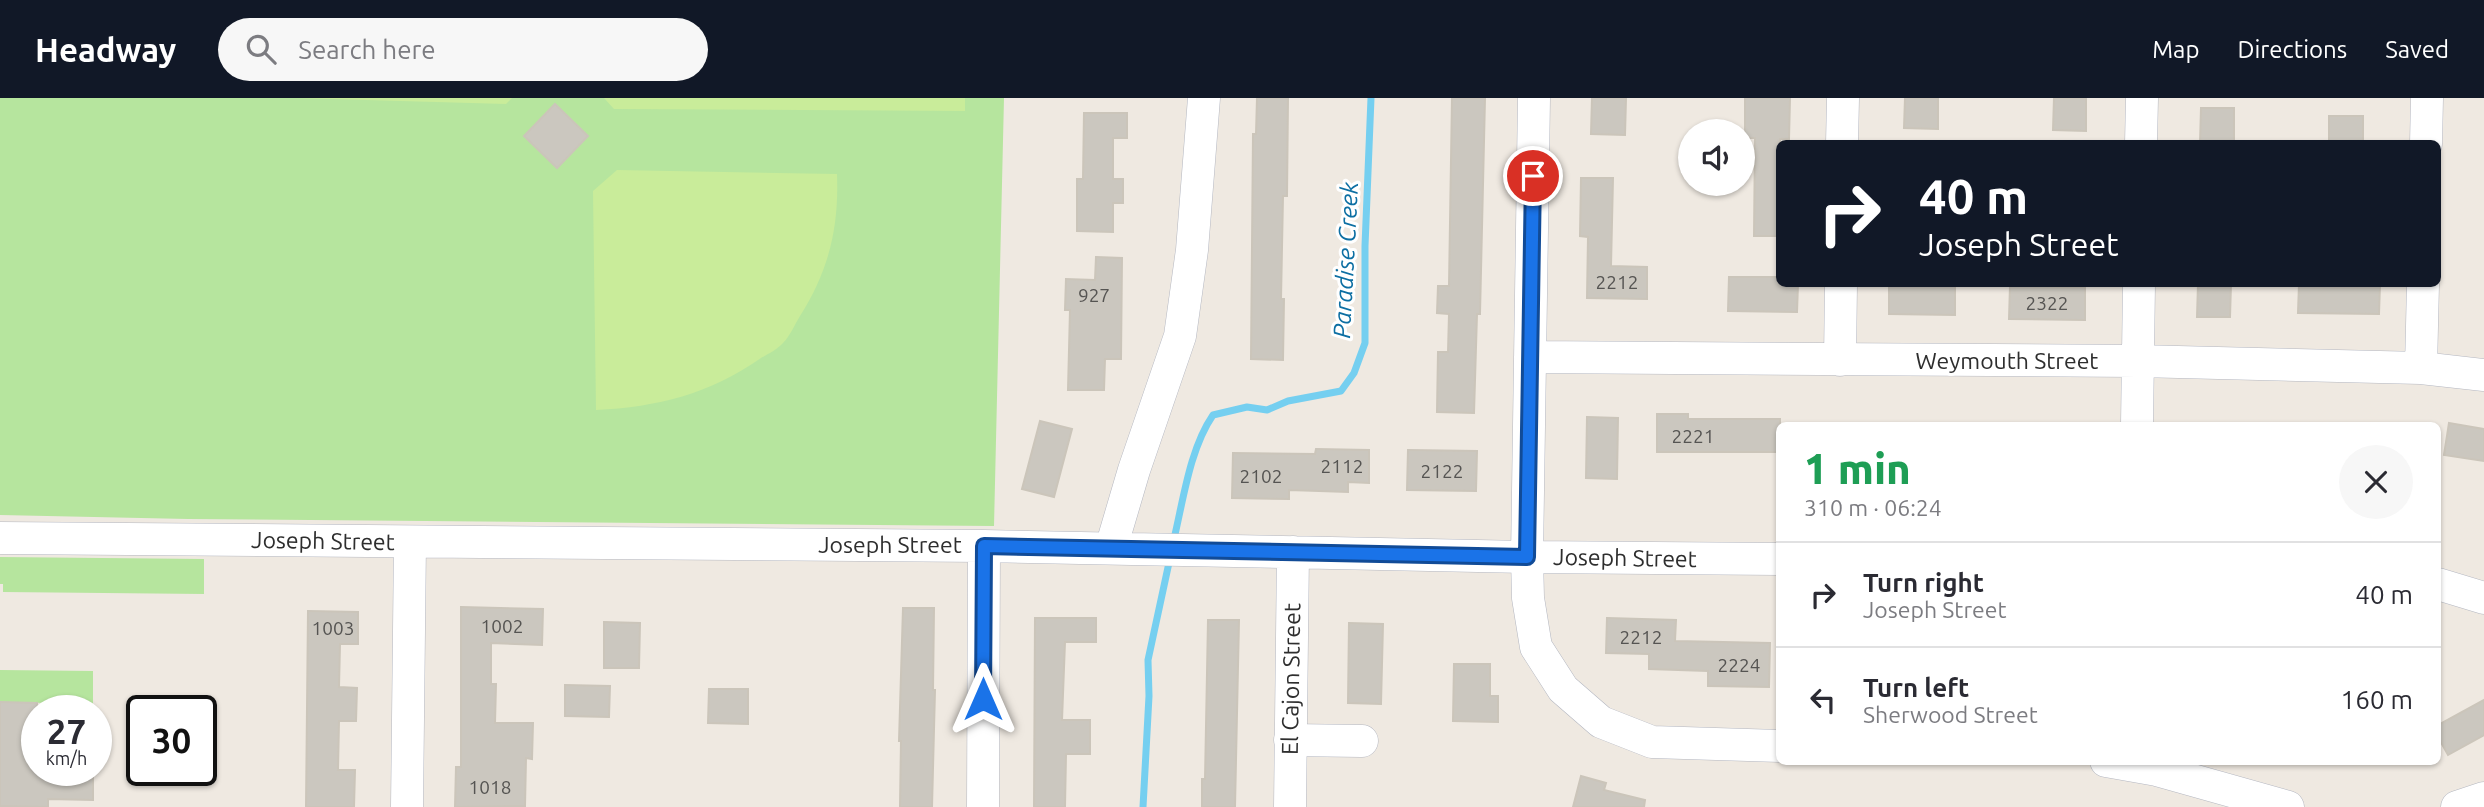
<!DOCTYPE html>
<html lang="en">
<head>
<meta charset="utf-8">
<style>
  body { margin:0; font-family:Ubuntu,sans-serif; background:#f7f7f7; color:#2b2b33; height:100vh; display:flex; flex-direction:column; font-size:26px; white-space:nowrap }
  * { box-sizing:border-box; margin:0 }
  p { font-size:23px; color:#7c7c81 }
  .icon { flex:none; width:38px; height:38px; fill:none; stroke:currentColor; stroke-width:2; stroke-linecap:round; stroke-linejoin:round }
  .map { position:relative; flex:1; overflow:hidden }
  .side { position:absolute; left:1776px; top:324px; width:665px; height:343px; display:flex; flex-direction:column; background:#fff; border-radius:10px; box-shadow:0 2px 5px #0004 }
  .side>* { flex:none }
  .top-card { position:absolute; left:1776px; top:42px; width:665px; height:147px; border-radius:10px; box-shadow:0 2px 5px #0004; background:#111827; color:#fff; overflow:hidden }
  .buttons { position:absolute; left:1678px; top:21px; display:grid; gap:14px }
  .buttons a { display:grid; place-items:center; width:77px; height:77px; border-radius:50%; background:#fff; box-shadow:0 2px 5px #0004; font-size:35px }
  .speed { position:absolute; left:21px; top:597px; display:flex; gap:14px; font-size:35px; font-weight:700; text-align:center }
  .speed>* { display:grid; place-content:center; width:91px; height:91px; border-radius:50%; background:#fff; box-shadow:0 2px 5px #0004; line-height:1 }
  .speed small { font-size:18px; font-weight:400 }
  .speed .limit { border:4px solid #111; border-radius:10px; background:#fff; color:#111 }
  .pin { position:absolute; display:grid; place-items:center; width:60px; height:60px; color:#fff; margin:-30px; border:4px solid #fff; border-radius:50%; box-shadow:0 2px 7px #0007 }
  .me { position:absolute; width:77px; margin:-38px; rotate:0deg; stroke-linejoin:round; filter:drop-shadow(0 0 5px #0008) }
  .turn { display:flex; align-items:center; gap:24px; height:147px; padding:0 28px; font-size:32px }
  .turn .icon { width:91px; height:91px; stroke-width:2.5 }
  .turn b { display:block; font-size:49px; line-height:60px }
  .round { display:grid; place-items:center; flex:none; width:74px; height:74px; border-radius:37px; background:#f7f7f7 }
  .head { display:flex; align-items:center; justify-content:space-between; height:119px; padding:0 28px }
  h1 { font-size:42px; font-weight:800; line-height:52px; color:#1e9e55 }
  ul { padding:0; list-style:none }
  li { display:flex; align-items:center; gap:21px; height:105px; padding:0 28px; border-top:2px solid #e1e1e2 }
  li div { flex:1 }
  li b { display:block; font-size:26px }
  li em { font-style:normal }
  header { display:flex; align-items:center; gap:42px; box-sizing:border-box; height:98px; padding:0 35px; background:#111827; color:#fff }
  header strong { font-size:33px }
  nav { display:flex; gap:38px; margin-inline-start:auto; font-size:24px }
  .search { width:490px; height:63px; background:#f7f7f7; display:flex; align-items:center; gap:18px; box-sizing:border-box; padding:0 24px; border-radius:38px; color:#7c7c81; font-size:26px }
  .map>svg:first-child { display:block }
  .green { fill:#b6e59e }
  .pitch { fill:#c9ec9a }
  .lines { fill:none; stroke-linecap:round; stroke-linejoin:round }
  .stream { stroke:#75cff0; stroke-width:7 }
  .building { fill:#cbc7bf; stroke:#cbc5ba; stroke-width:2 }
  .minor-casing { stroke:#b4b7c1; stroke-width:33 }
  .minor { stroke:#fff; stroke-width:32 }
  .route-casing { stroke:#114b97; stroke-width:18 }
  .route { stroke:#1a73e8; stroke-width:12 }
  .labels { text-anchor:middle; stroke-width:6; stroke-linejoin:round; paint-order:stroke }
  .number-label { font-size:19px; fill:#555452 }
  .street-label { font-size:23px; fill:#2e2e2e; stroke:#fff }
  .water-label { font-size:24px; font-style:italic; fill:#0d6fa3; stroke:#fff }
</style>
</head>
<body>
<header>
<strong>Headway</strong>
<div class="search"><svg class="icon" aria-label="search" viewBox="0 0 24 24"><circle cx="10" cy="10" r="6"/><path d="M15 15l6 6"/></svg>Search here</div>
<nav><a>Map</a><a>Directions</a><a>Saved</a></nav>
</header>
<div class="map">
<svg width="2484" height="709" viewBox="0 0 2484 709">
  <rect width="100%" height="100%" fill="#efe9e1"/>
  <path class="green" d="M 0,0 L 1004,0 L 994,428 L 188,421 L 0,417 Z
    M 0,459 L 204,461 L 204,496 L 3,494 L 3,486 L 0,486 Z
    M 0,572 L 93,573 L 93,610 L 49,609 L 49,605 L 0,604 Z"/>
  <path class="pitch" d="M 296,0 L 512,0 L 506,6 Z
    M 604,0 L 965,0 L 965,13 L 614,11 Z
    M 617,72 L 837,76 C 839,130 829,172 800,218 C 795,226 790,238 783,245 C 778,251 768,256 761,260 C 709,296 658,309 596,312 L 593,93 Z"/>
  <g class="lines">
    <path class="stream" d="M 1173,445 C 1183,405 1189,352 1213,317 L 1247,309 L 1267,312 L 1288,303 L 1341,293 L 1354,275 L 1365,245 L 1365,148 L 1371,0
      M 1143,709 L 1149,598 L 1148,562 L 1170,460"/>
  </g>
  <path class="building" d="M 1257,0 L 1288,0 L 1287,98 L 1283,98 L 1281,201 L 1284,201 L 1283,262 L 1251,261 L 1253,36 L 1256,36 Z
    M 1452,0 L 1485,0 L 1480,216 L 1477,216 L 1474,315 L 1437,314 L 1438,254 L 1448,254 L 1449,216 L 1437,215 L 1438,188 L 1449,188 Z
    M 1592,0 L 1626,0 L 1625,37 L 1591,36 Z
    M 1745,0 L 1790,0 L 1789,41 L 1780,41 L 1780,138 L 1754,138 L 1755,40 L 1745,40 Z
    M 1905,0 L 1938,0 L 1938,31 L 1904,30 Z
    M 2054,0 L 2086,0 L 2086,33 L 2053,32 Z
    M 555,6 L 588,38 L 557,70 L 524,38 Z
    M 2201,10 L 2234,10 L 2234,46 L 2200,46 Z
    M 1084,15 L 1127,15 L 1127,40 L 1113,40 L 1113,81 L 1123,81 L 1123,105 L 1113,105 L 1113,134 L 1077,133 L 1077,81 L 1083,81 Z
    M 2329,18 L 2363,18 L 2363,46 L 2329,46 Z
    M 1581,80 L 1613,80 L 1611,168 L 1647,169 L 1647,201 L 1587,200 L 1588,139 L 1580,138 Z
    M 1096,159 L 1122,160 L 1121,261 L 1105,261 L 1104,292 L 1068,292 L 1070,212 L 1065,212 L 1066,181 L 1095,182 Z
    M 1729,179 L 1780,179 L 1780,186 L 1798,186 L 1797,214 L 1728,213 Z
    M 1889,186 L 1955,186 L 1955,217 L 1889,216 Z
    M 2198,186 L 2231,186 L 2230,219 L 2197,219 Z
    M 2299,186 L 2380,186 L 2379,216 L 2298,215 Z
    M 2010,188 L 2085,189 L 2085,222 L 2009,221 Z
    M 1657,316 L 1688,316 L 1688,321 L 1780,321 L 1780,354 L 1657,354 Z
    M 1587,319 L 1618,320 L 1617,381 L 1586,380 Z
    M 1040,323 L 1072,331 L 1054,399 L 1022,391 Z
    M 2449,325 L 2484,331 L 2484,363 L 2444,357 Z
    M 1316,351 L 1369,352 L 1369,385 L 1348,384 L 1348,394 L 1289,392 L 1289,401 L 1232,400 L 1233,355 L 1315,356 Z
    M 1408,352 L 1477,353 L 1476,393 L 1407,392 Z
    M 461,509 L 543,511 L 542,547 L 491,545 L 491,586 L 496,586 L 495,625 L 533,625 L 532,661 L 526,660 L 525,708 L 455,709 L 456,669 L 461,669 Z
    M 903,510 L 934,510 L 933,592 L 935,592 L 932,709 L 900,709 L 901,643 L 899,643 Z
    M 308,513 L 358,514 L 358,546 L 340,546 L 339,589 L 357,590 L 356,623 L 339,623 L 338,672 L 355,672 L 354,709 L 306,709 Z
    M 1035,520 L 1096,520 L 1096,544 L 1065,544 L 1062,622 L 1090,622 L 1090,656 L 1066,656 L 1065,709 L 1034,709 Z
    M 1607,520 L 1676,522 L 1675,543 L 1770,545 L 1769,589 L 1708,588 L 1708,573 L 1649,571 L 1649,556 L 1606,555 Z
    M 1208,522 L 1239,522 L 1235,709 L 1202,709 L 1202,681 L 1205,681 Z
    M 604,524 L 640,525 L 639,570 L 604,570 Z
    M 1349,525 L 1383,526 L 1381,606 L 1348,605 Z
    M 1454,566 L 1490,566 L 1490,598 L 1498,598 L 1498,624 L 1453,623 Z
    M 565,587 L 610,588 L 609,619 L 565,618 Z
    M 709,591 L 748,591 L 748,626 L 708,625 Z
    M 2484,602 L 2484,637 L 2448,657 L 2438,639 L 2438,627 Z
    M 0,604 L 37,605 L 37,672 L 93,672 L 93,702 L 48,701 L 48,709 L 0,708 Z
    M 1581,678 L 1606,685 L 1604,692 L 1645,702 L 1644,709 L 1573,709 Z"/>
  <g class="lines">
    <defs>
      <path id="minor" d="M 1534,0 L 1527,459 L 1528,500 L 1536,549 L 1563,591 L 1601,624 L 1652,644 L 1780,648
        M 1842,46 L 1843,0
        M 2141,46 L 2142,0
        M 2426,46 L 2427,0
        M 1530,259 L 2138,263 L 2421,270 L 2484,277
        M 1840,262 L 1841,186
        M 2421,270 L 2423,186
        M 2137,327 L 2139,186
        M 0,440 L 984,448 L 1527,459 L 1780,461
        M 1111,450 L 1134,372 L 1180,238 L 1192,152 L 1204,0
        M 2438,486 L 2484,500
        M 1290,642 L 1362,643
        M 2106,663 L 2157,672 L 2288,709
        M 407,709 L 410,444
        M 983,709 L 984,448
        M 1290,709 L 1293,454
        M 2457,709 L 2484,700"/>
    </defs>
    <use href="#minor" class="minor-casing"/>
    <use href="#minor" class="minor"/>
  </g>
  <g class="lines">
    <defs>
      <path id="route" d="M 983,601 L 984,448 L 1527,459 L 1533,78"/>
    </defs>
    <use href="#route" class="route-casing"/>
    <use href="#route" class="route"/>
  </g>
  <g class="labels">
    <g class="number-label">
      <text x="1617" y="191">2212</text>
      <text x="1094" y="204">927</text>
      <text x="2047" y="212">2322</text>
      <text x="1693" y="345">2221</text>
      <text x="1342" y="375">2112</text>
      <text x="1442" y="380">2122</text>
      <text x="1261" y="385">2102</text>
      <text x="502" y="535">1002</text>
      <text x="333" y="537">1003</text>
      <text x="1641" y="546">2212</text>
      <text x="1739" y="574">2224</text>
      <text x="490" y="696">1018</text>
    </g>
    <g class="street-label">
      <text x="2007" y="271">Weymouth Street</text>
      <text transform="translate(323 443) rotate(1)" y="8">Joseph Street</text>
      <text x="890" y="455">Joseph Street</text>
      <text transform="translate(1625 460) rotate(1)" y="8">Joseph Street</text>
      <text transform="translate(1291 581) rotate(-89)" y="8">El Cajon Street</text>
    </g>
    <g class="water-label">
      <text transform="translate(1346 162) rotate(-87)" y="8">Paradise Creek</text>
    </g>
  </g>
</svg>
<div class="buttons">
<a><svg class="icon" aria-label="sound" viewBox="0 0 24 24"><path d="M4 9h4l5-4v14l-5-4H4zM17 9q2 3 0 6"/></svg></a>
</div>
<div class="speed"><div>27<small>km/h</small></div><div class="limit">30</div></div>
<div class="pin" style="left:1533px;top:78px;background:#d93025"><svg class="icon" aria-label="arrive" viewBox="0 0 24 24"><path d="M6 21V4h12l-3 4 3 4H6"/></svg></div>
<svg class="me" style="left:983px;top:601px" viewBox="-20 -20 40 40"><path d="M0-17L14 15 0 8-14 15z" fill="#1a73e8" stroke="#fff" stroke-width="4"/></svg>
<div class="top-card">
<div class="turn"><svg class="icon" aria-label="right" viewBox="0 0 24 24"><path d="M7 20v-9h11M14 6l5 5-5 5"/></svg><div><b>40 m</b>Joseph Street</div></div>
</div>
<section class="side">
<div class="head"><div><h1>1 min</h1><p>310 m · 06:24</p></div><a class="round"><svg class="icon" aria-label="close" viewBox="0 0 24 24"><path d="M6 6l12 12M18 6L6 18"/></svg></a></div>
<ul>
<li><svg class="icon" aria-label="right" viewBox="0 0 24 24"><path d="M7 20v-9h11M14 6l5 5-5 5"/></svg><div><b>Turn right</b><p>Joseph Street</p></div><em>40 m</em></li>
<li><svg class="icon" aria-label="left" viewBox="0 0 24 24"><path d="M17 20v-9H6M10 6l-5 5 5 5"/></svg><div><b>Turn left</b><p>Sherwood Street</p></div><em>160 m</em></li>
</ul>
</section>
</div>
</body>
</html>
